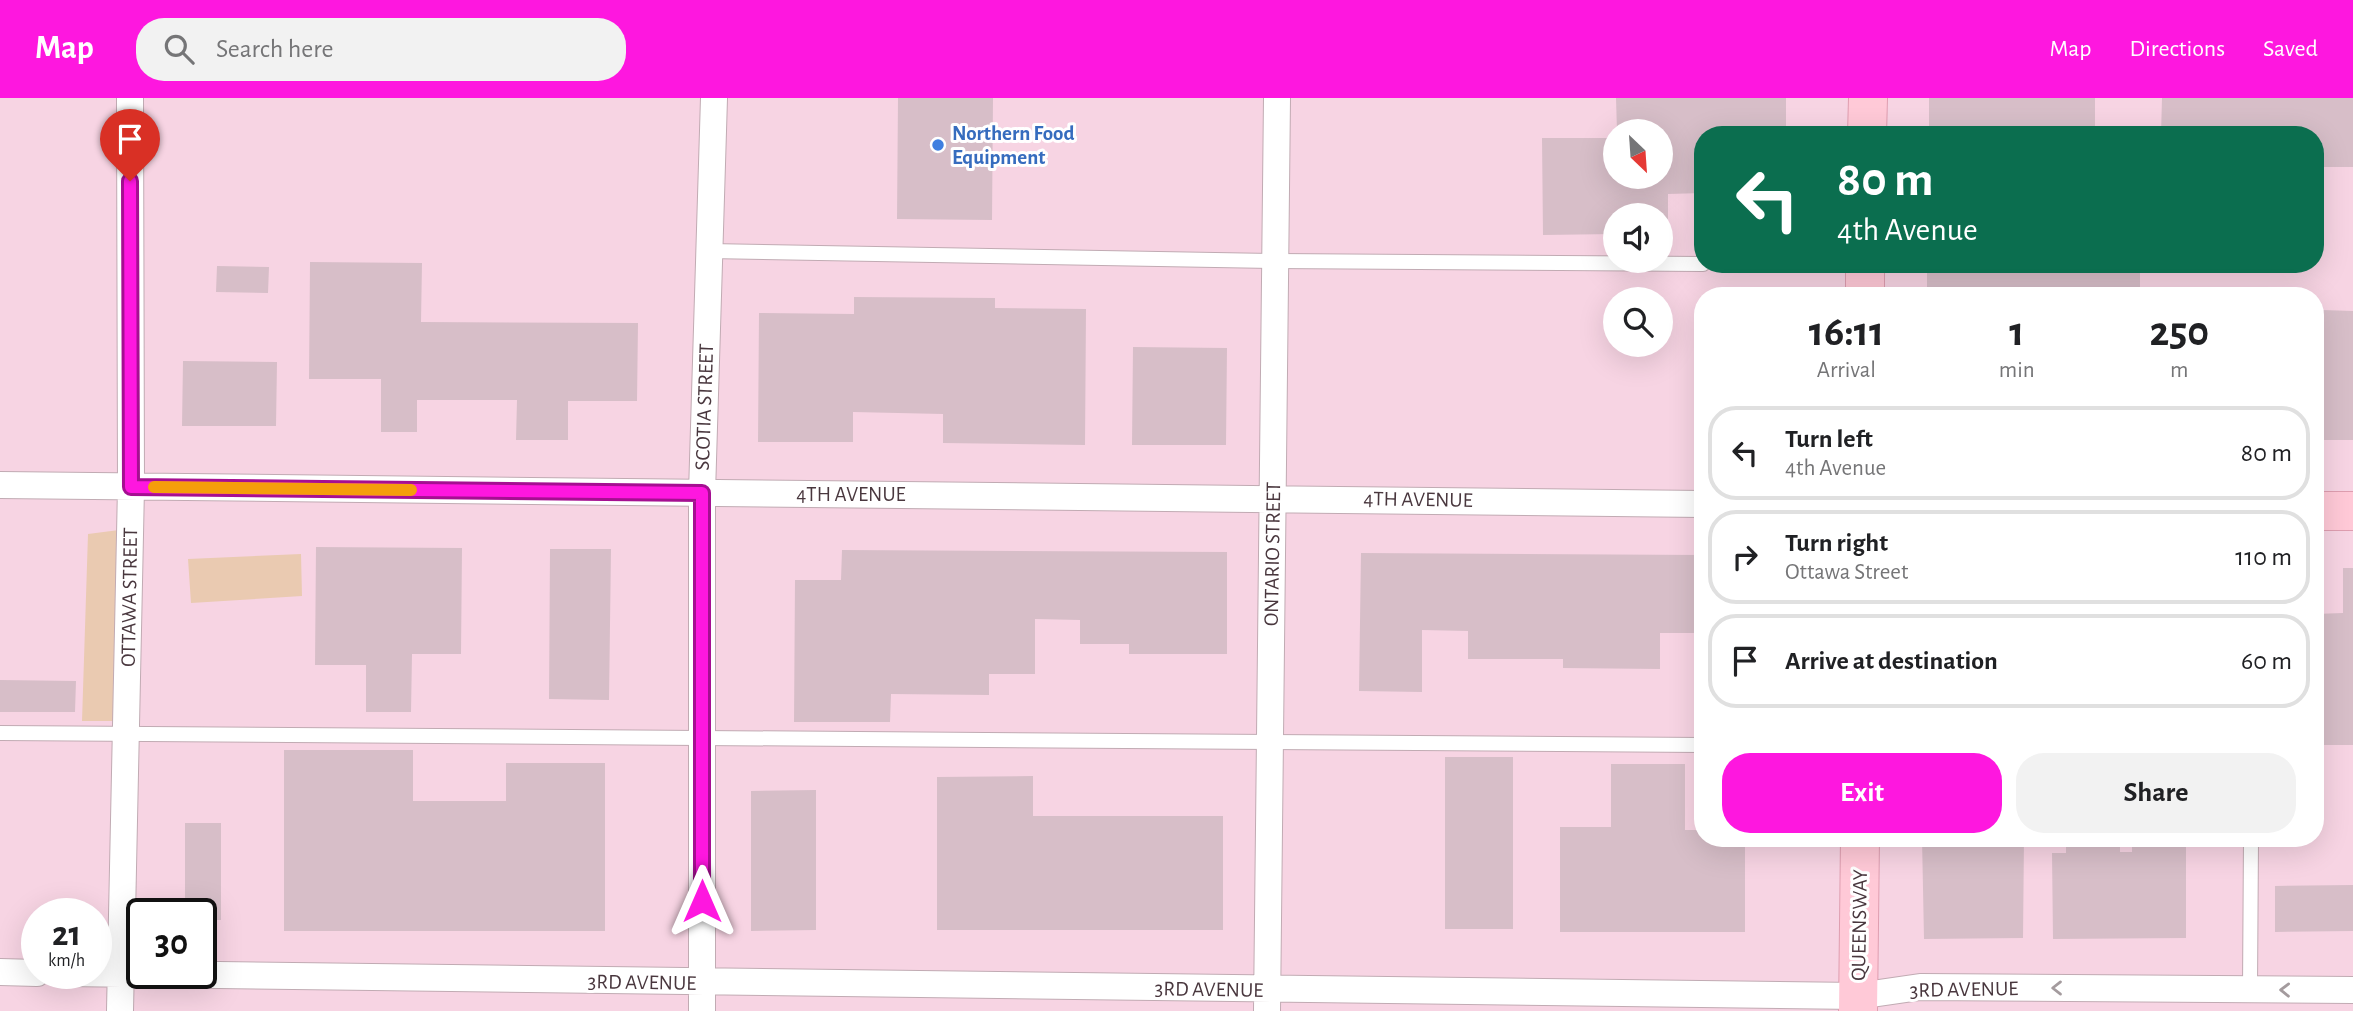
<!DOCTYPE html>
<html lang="en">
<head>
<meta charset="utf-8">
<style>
  body { margin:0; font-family:"Alegreya Sans",sans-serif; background:#f2f2f2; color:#202124; height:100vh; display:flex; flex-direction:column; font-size:26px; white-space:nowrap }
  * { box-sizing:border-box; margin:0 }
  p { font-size:23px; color:#757577 }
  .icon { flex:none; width:38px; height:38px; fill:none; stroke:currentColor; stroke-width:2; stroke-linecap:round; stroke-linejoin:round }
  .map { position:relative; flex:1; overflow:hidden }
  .drawer { position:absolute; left:1694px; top:189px; width:630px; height:560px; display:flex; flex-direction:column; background:#fff; border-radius:28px; box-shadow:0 7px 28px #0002 }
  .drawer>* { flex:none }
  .banner { position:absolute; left:1694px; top:28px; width:630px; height:147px; border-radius:28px; box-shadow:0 7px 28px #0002; background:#0b6e4f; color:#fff; overflow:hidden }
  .needle { width:46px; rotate:155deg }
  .fabs { position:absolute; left:1603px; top:21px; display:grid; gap:14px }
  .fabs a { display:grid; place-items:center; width:70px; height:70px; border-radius:50%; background:#fff; box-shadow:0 7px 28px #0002; font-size:35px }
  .speed { position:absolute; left:21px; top:800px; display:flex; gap:14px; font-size:35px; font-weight:700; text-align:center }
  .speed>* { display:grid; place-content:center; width:91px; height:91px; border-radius:50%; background:#fff; box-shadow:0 7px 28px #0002; line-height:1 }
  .speed small { font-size:18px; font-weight:400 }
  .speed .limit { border:4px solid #111; border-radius:10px; background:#fff; color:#111 }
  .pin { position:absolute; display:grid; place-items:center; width:60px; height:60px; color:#fff; margin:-72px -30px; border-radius:50% 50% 50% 0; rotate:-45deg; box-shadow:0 0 7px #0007 }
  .pin .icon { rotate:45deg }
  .me { position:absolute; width:77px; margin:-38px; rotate:0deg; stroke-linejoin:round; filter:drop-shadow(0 0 5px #0008) }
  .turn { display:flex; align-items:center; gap:24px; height:147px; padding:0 28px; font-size:32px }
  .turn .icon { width:91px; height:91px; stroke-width:2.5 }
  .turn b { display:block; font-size:49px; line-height:60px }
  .eta { display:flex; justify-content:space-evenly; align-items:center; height:119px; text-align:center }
  .eta b { font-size:42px; font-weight:600; line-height:49px }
  .action { display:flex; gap:14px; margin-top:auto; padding:14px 28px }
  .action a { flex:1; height:80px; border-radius:28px; background:#fe17df; color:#fff; font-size:28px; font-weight:600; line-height:80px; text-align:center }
  .action a+a { background:#f2f2f2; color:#202124 }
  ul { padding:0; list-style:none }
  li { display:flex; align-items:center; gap:21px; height:94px; margin:0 14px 10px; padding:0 14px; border:4px solid #e0e0e0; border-radius:28px }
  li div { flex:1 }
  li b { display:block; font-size:26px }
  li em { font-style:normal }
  header { display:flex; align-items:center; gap:42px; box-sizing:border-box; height:98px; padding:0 35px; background:#fe17df; color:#fff }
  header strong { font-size:33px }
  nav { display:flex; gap:38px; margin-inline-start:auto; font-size:24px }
  .search { width:490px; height:63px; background:#f2f2f2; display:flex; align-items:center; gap:18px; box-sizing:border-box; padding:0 24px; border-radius:28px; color:#757577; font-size:26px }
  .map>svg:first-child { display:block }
  .commercial { fill:#f7d4e3; fill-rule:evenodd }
  .green { fill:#eacab1 }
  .building { fill:#d7bec8 }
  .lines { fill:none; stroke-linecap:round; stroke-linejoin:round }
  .lane-casing { stroke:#c1abb3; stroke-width:16 }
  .street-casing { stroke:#c1abb3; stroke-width:28 }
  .secondary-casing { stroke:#df9eb0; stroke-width:40 }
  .lane { stroke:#fff; stroke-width:14 }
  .street { stroke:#fff; stroke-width:26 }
  .secondary { stroke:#ffc9d7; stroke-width:38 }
  .oneway { stroke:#a49b9e }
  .route-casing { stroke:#a50f91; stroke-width:18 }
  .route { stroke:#fe17df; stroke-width:12 }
  .slow { stroke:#f59e0b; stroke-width:12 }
  .shop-dot { fill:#3f7fe0; stroke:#fff; stroke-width:2.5 }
  .labels { text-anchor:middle; stroke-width:6; stroke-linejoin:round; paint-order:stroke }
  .shop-label { font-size:21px; font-weight:bold; fill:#366cbe; stroke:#fff; text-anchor:start }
  .street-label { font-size:21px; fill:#49373e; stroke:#fff }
</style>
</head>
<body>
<header>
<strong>Map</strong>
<div class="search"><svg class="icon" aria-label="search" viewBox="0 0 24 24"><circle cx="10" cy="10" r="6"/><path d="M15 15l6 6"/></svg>Search here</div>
<nav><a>Map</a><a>Directions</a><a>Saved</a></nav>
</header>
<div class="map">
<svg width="2353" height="913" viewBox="0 0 2353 913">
  <rect width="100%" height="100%" fill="#f5e9ed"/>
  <path class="commercial" d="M 0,0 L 2353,0 L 2353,913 L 0,913 ZM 1615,33 L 1661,33 L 1661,79 L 1615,79 ZM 1703,37 L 2315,37 L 2315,166 L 1703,166 ZM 1615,117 L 1661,117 L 1661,163 L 1615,163 ZM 1703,198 L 2315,198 L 2315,740 L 1703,740 ZM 1615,201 L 1661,201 L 1661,247 L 1615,247 ZM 37,816 L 96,816 L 96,875 L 37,875 ZM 142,816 L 201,816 L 201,875 L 142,875 Z"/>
  <path class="green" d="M 119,432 L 119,623 L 82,623 L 88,436 Z
    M 301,456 L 302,498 L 191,505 L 188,461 Z"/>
  <path class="building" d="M 898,0 L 993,0 L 992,122 L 897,121 Z
    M 1616,0 L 1786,0 L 1786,37 L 1703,37 L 1703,95 L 1668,96 L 1668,136 L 1661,136 L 1661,117 L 1615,117 L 1615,136 L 1543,137 L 1542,40 L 1615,40 L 1615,79 L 1661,79 L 1661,33 L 1617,33 Z
    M 1929,0 L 2095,0 L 2095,37 L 1929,37 Z
    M 2162,0 L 2353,0 L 2353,69 L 2315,69 L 2315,37 L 2161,37 Z
    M 310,164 L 422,165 L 421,224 L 638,225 L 637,303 L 568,303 L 568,342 L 516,342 L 517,302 L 417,302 L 417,334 L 381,334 L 381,281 L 309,281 Z
    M 1927,166 L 2140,166 L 2140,195 L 2166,198 L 1927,198 Z
    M 217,168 L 269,169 L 268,195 L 216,194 Z
    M 1731,195 L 1802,195 L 1802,198 L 1731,198 Z
    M 854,199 L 995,200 L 995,210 L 1086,211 L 1085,347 L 943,345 L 943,316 L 853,314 L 853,344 L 758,344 L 759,215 L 854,216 Z
    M 2322,212 L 2353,213 L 2353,342 L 2320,342 Z
    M 1133,249 L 1227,250 L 1226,347 L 1132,347 Z
    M 183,263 L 277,264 L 276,328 L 182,328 Z
    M 316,449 L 462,450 L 461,556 L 412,556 L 411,614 L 366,614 L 366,567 L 315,567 Z
    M 550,451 L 611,451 L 609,602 L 549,601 Z
    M 842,452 L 1227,454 L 1227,556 L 1129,556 L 1129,546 L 1080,546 L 1080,522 L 1035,521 L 1035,576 L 989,576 L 989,597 L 891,596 L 890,624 L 794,624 L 795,482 L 841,482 Z
    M 1361,455 L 1703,457 L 1703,535 L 1660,535 L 1660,571 L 1563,570 L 1563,561 L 1468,561 L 1468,533 L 1422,532 L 1422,594 L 1359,593 Z
    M 2343,470 L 2353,470 L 2353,647 L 2315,647 L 2315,516 L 2343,515 Z
    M 0,582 L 76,583 L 75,614 L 0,614 Z
    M 284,652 L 413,652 L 413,703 L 506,703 L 506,665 L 605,665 L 605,833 L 284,833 Z
    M 1445,659 L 1513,659 L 1513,831 L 1445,831 Z
    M 1611,666 L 1685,666 L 1685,732 L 1703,732 L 1703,740 L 1745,740 L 1745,834 L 1560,834 L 1560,729 L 1611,729 Z
    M 1033,678 L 1033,718 L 1223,718 L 1223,832 L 937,832 L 937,679 Z
    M 816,692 L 816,832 L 751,833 L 751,693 Z
    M 185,725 L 221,725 L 221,822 L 201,822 L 201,816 L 185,816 Z
    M 1922,740 L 2024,740 L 2023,840 L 1924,841 Z
    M 2066,740 L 2120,740 L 2120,754 L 2132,754 L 2132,740 L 2186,740 L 2186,840 L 2053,841 L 2052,755 L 2066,755 Z
    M 2353,787 L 2353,833 L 2275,834 L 2275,788 Z"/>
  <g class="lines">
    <defs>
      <path id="lane" d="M 709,153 L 1276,163 L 1703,166
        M 1722,166 L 1864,167
        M 0,635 L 1703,647
        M 2250,891 L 2251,740"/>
      <path id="street" d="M 0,387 L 1703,406
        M 0,874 L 37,875
        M 65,875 L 1858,898 L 1920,889 L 2353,892
        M 120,913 L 131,389 L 130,0
        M 702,913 L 702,395 L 714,0
        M 1267,913 L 1277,0"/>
      <path id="secondary" d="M 1867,37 L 1868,0
        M 1865,198 L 1865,166
        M 2315,413 L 2353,413
        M 1858,913 L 1860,740"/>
    </defs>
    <use href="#lane" class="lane-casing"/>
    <use href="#street" class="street-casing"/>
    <use href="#secondary" class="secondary-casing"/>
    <use href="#lane" class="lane"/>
    <use href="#street" class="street"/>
    <use href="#secondary" class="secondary"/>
  </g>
  <defs><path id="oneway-chevron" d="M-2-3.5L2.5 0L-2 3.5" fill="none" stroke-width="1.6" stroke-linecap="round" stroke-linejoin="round" transform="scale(1.75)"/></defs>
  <g class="oneway">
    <use href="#oneway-chevron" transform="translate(2057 890) rotate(-180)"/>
    <use href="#oneway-chevron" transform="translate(2285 892) rotate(-179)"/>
  </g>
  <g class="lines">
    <defs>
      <path id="route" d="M 130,83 L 131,389 L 702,395 L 702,803"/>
    </defs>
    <use href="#route" class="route-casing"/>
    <use href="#route" class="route"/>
    <path class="slow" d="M 154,389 L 411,392"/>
  </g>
  <circle class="shop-dot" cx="938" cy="47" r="7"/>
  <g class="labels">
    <g class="shop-label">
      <text x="952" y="42">Northern Food<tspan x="952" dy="24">Equipment</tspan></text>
    </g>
    <g class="street-label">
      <text transform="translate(704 309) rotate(-88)" y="7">SCOTIA STREET</text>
      <text x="851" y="403">4TH AVENUE</text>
      <text transform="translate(1418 401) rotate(1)" y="7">4TH AVENUE</text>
      <text transform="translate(1272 456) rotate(-89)" y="7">ONTARIO STREET</text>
      <text transform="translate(129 499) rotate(-89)" y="7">OTTAWA STREET</text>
      <text transform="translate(1859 827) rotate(-89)" y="7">QUEENSWAY</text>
      <text transform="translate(642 884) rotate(1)" y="7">3RD AVENUE</text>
      <text transform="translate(1209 891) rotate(1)" y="7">3RD AVENUE</text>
      <text transform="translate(1964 891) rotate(-1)" y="7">3RD AVENUE</text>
    </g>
  </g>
</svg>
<div class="fabs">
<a><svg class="needle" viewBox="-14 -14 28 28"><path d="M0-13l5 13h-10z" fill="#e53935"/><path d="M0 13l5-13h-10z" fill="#757577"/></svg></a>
<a><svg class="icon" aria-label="sound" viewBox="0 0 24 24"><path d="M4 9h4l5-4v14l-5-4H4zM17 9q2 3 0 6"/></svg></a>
<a><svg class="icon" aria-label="search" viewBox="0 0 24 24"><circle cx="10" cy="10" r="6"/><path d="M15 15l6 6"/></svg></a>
</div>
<div class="speed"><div>21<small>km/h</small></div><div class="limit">30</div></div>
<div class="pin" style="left:130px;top:83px;background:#d93025"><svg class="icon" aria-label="arrive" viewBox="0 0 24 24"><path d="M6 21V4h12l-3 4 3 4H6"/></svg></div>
<svg class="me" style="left:702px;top:803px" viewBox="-20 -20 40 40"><path d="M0-17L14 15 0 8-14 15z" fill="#fe17df" stroke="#fff" stroke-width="4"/></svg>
<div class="banner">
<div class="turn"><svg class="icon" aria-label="left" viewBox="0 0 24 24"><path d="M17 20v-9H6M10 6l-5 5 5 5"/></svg><div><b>80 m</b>4th Avenue</div></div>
</div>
<section class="drawer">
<div class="eta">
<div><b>16:11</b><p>Arrival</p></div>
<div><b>1</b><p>min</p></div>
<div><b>250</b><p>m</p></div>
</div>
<ul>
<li><svg class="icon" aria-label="left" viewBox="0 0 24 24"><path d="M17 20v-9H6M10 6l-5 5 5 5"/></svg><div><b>Turn left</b><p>4th Avenue</p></div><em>80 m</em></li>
<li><svg class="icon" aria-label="right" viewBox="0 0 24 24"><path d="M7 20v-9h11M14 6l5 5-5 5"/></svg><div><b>Turn right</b><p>Ottawa Street</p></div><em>110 m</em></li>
<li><svg class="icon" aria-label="arrive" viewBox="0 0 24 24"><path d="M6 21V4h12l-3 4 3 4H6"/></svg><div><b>Arrive at destination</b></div><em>60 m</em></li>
</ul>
<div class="action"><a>Exit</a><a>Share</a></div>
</section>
</div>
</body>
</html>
